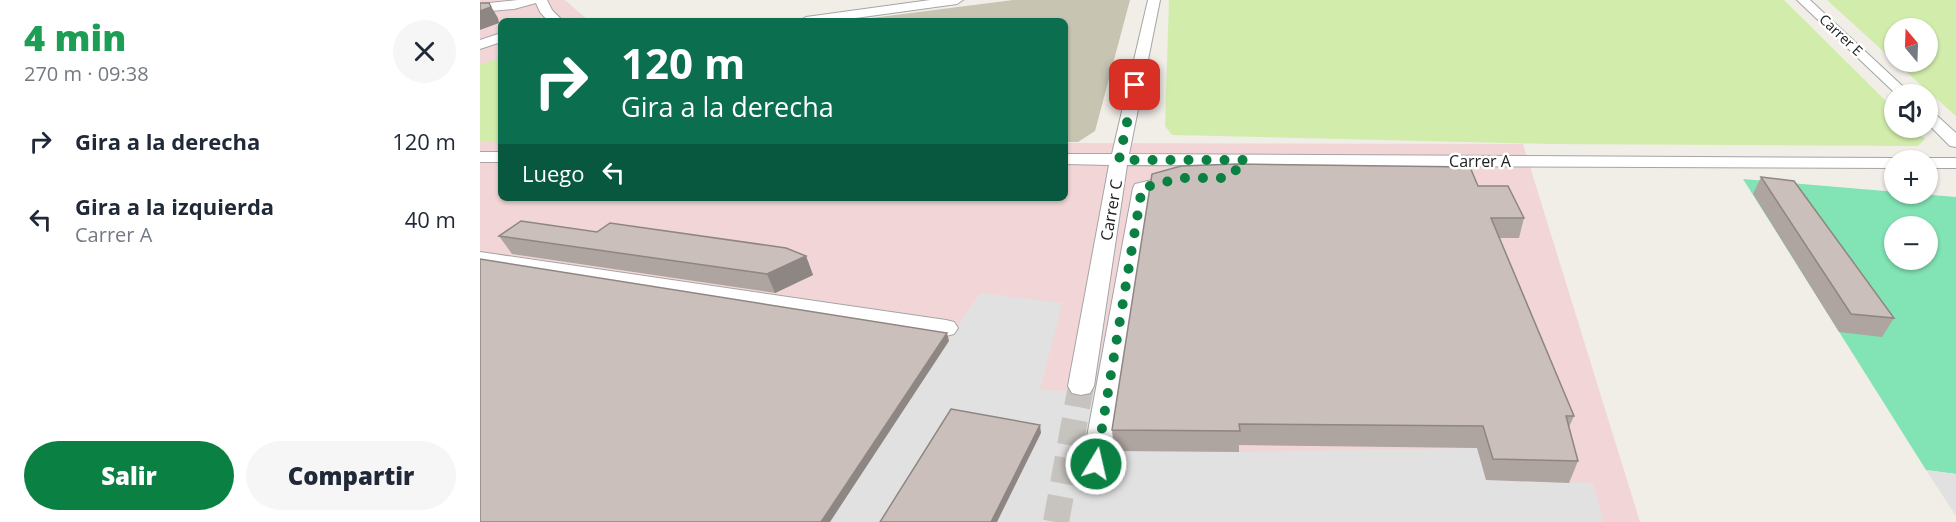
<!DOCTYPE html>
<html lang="es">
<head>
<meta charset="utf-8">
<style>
  body { margin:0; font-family:"Open Sans",sans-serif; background:#f6f6f7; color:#1f2937; height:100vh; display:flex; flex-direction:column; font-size:22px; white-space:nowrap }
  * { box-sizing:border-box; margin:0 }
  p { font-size:20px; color:#747a83 }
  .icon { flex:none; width:33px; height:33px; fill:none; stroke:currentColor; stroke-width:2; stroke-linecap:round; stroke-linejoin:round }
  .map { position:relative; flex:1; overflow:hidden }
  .drawer { display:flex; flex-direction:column; background:#fff; width:480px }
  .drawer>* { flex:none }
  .banner { position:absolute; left:18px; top:18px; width:570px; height:183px; border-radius:9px; box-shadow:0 2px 4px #0004; background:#0b6e4f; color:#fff; overflow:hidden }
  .needle { width:39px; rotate:341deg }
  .buttons { position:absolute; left:1404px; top:18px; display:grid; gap:12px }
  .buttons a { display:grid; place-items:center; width:54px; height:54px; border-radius:50%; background:#fff; box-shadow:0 2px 4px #0004; font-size:30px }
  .pin { position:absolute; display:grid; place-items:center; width:51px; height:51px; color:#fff; margin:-26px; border-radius:12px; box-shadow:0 3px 9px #0006 }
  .me { position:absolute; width:66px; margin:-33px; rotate:9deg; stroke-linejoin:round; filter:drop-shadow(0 0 4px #0008) }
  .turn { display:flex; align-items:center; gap:21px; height:126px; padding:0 24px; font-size:27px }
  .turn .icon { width:78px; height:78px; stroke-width:2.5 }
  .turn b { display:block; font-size:42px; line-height:51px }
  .then { display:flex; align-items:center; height:57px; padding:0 24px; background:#0003; gap:12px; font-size:22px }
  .round { display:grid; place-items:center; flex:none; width:63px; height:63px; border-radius:32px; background:#f6f6f7 }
  .overview { display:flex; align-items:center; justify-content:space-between; height:102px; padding:0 24px }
  h1 { font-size:36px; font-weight:800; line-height:45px; color:#1e9e55 }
  .cta { display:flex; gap:12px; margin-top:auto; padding:12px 24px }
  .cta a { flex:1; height:69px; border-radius:36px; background:#0b8043; color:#fff; font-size:24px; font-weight:800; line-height:69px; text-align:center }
  .cta a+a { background:#f6f6f7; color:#1f2937 }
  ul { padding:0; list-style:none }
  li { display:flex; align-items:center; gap:18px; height:78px; padding:0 24px }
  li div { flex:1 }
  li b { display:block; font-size:22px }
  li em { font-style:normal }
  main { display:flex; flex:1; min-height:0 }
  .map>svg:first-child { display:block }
  .commercial { fill:#f2d6d7 }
  .construction { fill:#c7c4b2 }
  .grass { fill:#d2edab }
  .pitch { fill:#82e3b4; fill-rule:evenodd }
  .parking { fill:#e1e1e1 }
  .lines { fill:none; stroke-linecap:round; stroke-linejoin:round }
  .minor-tunnel { stroke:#c7c4bf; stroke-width:26; stroke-dasharray:26 13; stroke-linecap:butt }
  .minor-casing { stroke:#a5a5a5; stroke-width:2 }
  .minor { fill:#fff; fill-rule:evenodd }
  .wall { fill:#aea4a0 }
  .shaded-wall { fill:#8d8682 }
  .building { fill:#cabfba; stroke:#8d8682; stroke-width:1.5 }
  .route { stroke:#0b8043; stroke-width:10; stroke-dasharray:0 18 }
  .labels { text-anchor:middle; stroke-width:5; stroke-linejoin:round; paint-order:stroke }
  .far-street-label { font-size:14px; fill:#212121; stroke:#fff }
  .street-label { font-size:16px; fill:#212121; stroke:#fff }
</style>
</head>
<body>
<main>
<section class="drawer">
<div class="overview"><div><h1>4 min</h1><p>270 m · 09:38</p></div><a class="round"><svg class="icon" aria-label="close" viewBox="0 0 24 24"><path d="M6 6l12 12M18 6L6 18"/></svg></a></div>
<ul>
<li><svg class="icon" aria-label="right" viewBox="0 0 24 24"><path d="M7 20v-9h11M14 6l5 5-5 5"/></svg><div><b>Gira a la derecha</b></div><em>120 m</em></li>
<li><svg class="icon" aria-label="left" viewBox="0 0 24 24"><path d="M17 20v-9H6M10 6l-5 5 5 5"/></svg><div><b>Gira a la izquierda</b><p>Carrer A</p></div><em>40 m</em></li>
</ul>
<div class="cta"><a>Salir</a><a>Compartir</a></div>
</section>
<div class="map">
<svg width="1476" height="522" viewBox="0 0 1476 522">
  <rect width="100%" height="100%" fill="#f1ede7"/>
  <path class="commercial" d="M 0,0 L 85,0 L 109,21 L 21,21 L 21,198 L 585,198 L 585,143 L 1043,144 L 1160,522 L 0,522 Z"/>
  <path class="construction" d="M 533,0 L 650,0 L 615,131 L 598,142 L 585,142 L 585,21 L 368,21 Z"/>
  <path class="grass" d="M 689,0 L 1304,0 L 1414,109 L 1414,128 L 1433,128 L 1445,139 L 1438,146 L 1071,144 L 692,135 L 685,126 Z
    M 1347,0 L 1476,0 L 1476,116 L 1415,62 L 1448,62 L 1448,28 L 1414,28 L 1414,61 Z
    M 21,57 L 21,142 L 0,141 L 0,65 Z"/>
  <path class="pitch" d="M 1263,179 L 1476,197 L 1476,474 L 1446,470 ZM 1414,226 L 1448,226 L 1448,260 L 1414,260 Z"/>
  <path class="parking" d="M 500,293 L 582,303 L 560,390 L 625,392 L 630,451 L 759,452 L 997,448 L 1006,480 L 1113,483 L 1123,522 L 350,522 Z
    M 1446,470 L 1476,474 L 1476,516 Z"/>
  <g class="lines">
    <path class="minor-tunnel" d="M 576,522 L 601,386"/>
    <defs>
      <path id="minor" d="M 38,0 L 67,0 L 72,10 L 83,21 L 68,21 L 60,12 L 56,3 L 34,9 L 0,12 L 0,4 Z
        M 450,0 L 483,0 L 477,4 L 354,21 L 319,21 L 326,17 Z
        M 668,0 L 680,0 L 649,154 L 1414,158 L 1421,160 L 1414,160 L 1414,168 L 647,165 L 614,386 L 610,393 L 601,395 L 592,393 L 588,386 L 629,165 L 585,164 L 585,154 L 632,154 Z
        M 1317,0 L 1330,0 L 1431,94 L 1416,94 Z
        M 21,33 L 21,42 L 0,49 L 0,40 Z
        M 1448,111 L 1454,113 L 1476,133 L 1476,147 L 1470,146 L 1448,124 Z
        M 0,152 L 21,152 L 21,162 L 0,162 Z
        M 1448,158 L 1476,158 L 1476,168 L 1448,168 L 1448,160 L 1441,160 Z
        M 698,174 L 704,175 L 707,179 L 704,183 L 671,191 L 630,464 L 626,472 L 616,475 L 606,472 L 602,464 L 653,188 L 655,184 Z
        M 0,252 L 466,320 L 474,322 L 478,328 L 474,334 L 466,336 L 0,264 Z"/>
    </defs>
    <use href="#minor" class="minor-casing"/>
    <use href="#minor" class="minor"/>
  </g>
  <path class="wall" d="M 1281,177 L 1414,318 L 1402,337 L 1359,332 L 1273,194 Z
    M 998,186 L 1044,218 L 1039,238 L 1019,238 L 1094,416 L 1089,427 L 1098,461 L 1089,483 L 1006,480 L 997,448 L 759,445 L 759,452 L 634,451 L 632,430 Z
    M 117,232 L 326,256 L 333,275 L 295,293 L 32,254 L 19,236 Z"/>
  <path class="shaded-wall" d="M 9,3 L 18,18 L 19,23 L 0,30 L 0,11 Z
    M 326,256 L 333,275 L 295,293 L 287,274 Z
    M 467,333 L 469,341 L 350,522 L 341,522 Z
    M 560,425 L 561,433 L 517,522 L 511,522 Z"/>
  <path class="building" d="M 0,3 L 9,3 L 11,7 L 0,11 Z
    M 756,164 L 990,167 L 998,186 L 1028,186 L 1044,218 L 1011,218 L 1094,416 L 1086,416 L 1098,461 L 1013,459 L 1003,426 L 759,424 L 760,431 L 632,430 L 672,174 L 701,166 Z
    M 1281,177 L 1314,181 L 1414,318 L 1371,314 Z
    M 41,221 L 117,232 L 130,223 L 306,248 L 326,256 L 287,274 L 19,236 Z
    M 0,259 L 467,333 L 341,522 L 0,522 Z
    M 471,409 L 560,425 L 511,522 L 400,522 Z"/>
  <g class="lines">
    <path class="route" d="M 616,464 L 662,188 L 701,178 L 748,178 L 766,160 L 639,160 L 655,85"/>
  </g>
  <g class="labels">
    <g class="far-street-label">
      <text transform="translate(1361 35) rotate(43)" y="5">Carrer E</text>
    </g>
    <g class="street-label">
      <text x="1000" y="167">Carrer A</text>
      <text transform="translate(631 210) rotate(-80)" y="6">Carrer C</text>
    </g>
  </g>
</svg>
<div class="buttons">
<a><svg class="needle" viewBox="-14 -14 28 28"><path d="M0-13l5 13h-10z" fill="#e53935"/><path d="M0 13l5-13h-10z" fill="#747a83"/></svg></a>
<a><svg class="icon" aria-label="sound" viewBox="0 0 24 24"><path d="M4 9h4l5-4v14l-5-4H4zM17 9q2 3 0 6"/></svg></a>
<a>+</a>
<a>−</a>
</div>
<div class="pin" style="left:655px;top:85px;background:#d93025"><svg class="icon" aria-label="arrive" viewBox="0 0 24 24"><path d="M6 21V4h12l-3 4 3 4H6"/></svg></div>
<svg class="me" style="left:616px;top:464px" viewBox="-20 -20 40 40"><circle r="17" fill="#0b8043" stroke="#fff" stroke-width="3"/><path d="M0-11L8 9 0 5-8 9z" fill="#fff"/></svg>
<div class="banner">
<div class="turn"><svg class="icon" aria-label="right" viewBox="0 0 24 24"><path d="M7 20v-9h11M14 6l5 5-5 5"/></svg><div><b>120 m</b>Gira a la derecha</div></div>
<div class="then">Luego<svg class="icon" aria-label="left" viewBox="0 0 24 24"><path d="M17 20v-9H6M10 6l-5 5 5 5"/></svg></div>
</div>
</div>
</main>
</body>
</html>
